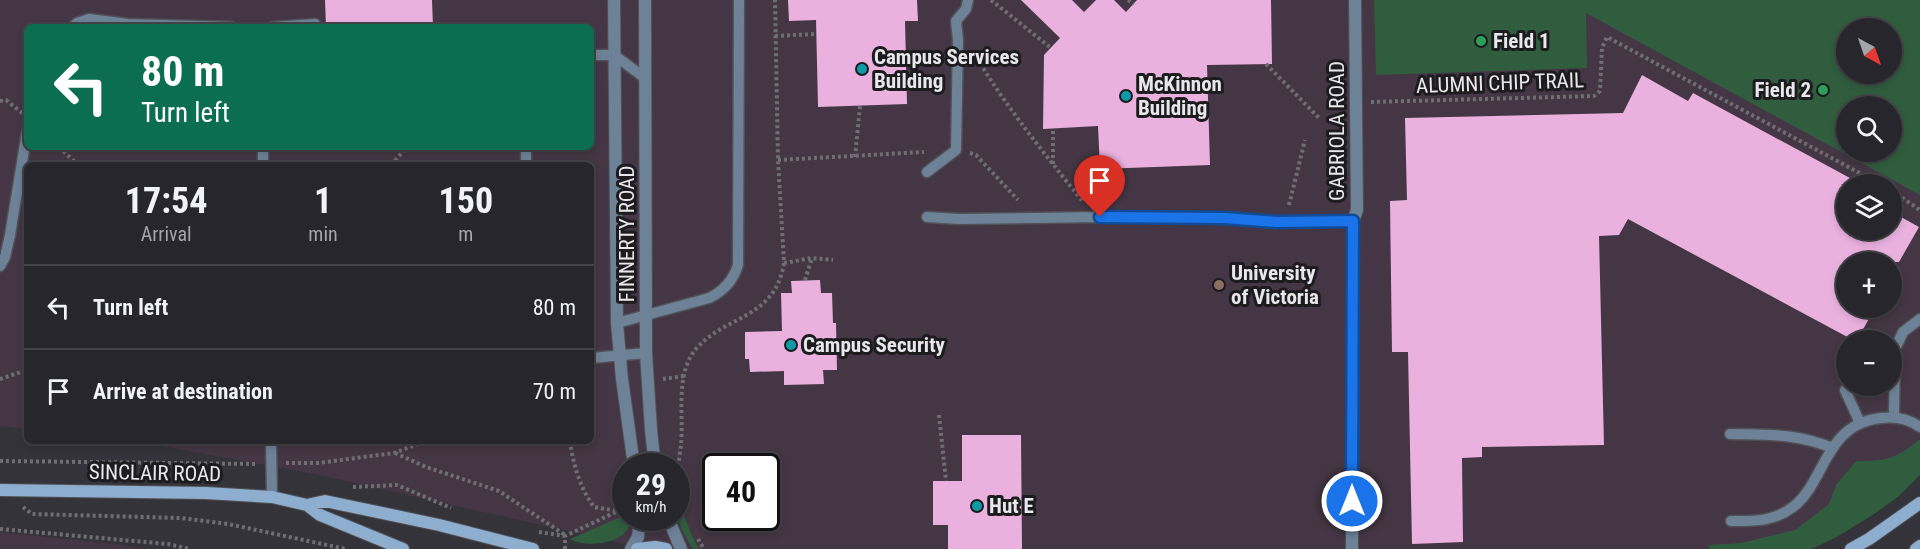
<!DOCTYPE html>
<html lang="en">
<head>
<meta charset="utf-8">
<style>
  body { margin:0; font-family:"Roboto Condensed",sans-serif; background:#333238; color:#f1f3f6; height:100vh; display:flex; flex-direction:column; font-size:22px; white-space:nowrap }
  * { box-sizing:border-box; margin:0 }
  p { font-size:20px; color:#a4a5a9 }
  .icon { flex:none; width:33px; height:33px; fill:none; stroke:currentColor; stroke-width:2; stroke-linecap:round; stroke-linejoin:round }
  .map { position:relative; flex:1; overflow:hidden }
  .panel { position:absolute; left:24px; top:162px; width:570px; height:282px; display:flex; flex-direction:column; background:#27262c; border-radius:9px; box-shadow:0 3px 9px #0003,0 0 0 2px #434348 }
  .panel>* { flex:none }
  .banner { position:absolute; left:24px; top:24px; width:570px; height:126px; border-radius:9px; box-shadow:0 3px 9px #0003,0 0 0 2px #434348; background:#0b6e4f; color:#fff; overflow:hidden }
  .needle { width:39px; rotate:140deg }
  .fabs { position:absolute; left:1836px; top:18px; display:grid; gap:12px }
  .fabs a { display:grid; place-items:center; width:66px; height:66px; border-radius:50%; background:#27262c; box-shadow:0 3px 9px #0003,0 0 0 2px #434348; font-size:30px }
  .speed { position:absolute; left:612px; top:453px; display:flex; gap:12px; font-size:30px; font-weight:700; text-align:center }
  .speed>* { display:grid; place-content:center; width:78px; height:78px; border-radius:50%; background:#27262c; box-shadow:0 3px 9px #0003,0 0 0 2px #434348; line-height:1 }
  .speed small { font-size:15px; font-weight:400 }
  .speed .limit { border:3px solid #111; border-radius:9px; background:#fff; color:#111 }
  .pin { position:absolute; display:grid; place-items:center; width:51px; height:51px; color:#fff; margin:-62px -26px; border-radius:50% 50% 50% 0; rotate:-45deg; box-shadow:0 0 6px #0007 }
  .pin .icon { rotate:45deg }
  .me { position:absolute; width:66px; margin:-33px; rotate:0deg; stroke-linejoin:round; filter:drop-shadow(0 0 4px #0008) }
  .turn { display:flex; align-items:center; gap:21px; height:126px; padding:0 18px; font-size:27px }
  .turn .icon { width:78px; height:78px; stroke-width:2.5 }
  .turn b { display:block; font-size:42px; line-height:51px }
  .eta { display:flex; justify-content:space-evenly; align-items:center; height:102px; text-align:center }
  .eta b { font-size:36px; font-weight:700; line-height:42px }
  ul { padding:0; list-style:none }
  li { display:flex; align-items:center; gap:18px; height:84px; padding:0 18px; border-top:2px solid #434348 }
  li div { flex:1 }
  li b { display:block; font-size:22px }
  li em { font-style:normal }
  .map>svg:first-child { display:block }
  .education { fill:#443644; fill-rule:evenodd }
  .green { fill:#305d3e; fill-rule:evenodd }
  .building { fill:#eab1df }
  .lines { fill:none; stroke-linecap:round; stroke-linejoin:round }
  .service-casing { stroke:#515056; stroke-width:13 }
  .tertiary-casing { stroke:#515056; stroke-width:14 }
  .secondary-casing { stroke:#515056; stroke-width:14 }
  .path { stroke:#6f6e74; stroke-width:4; stroke-dasharray:3 3; stroke-linecap:butt }
  .service { stroke:#6e8297; stroke-width:10 }
  .tertiary { stroke:#6e8297; stroke-width:12 }
  .secondary { stroke:#8daecf; stroke-width:12 }
  .route-casing { stroke:#114b97; stroke-width:15 }
  .route { stroke:#1a73e8; stroke-width:10 }
  .leisure-dot { fill:#2e9e5b; stroke:#1c1b1e; stroke-width:2 }
  .culture-dot { fill:#0f9aa8; stroke:#1c1b1e; stroke-width:2 }
  .education-dot { fill:#8d6e63; stroke:#1c1b1e; stroke-width:2 }
  .labels { text-anchor:middle; stroke-width:6; stroke-linejoin:round; paint-order:stroke }
  .poi-label { font-size:21px; font-weight:bold; fill:#e8e7eb; stroke:#1c1b1e; text-anchor:start }
  .street-label { font-size:21px; fill:#e8e7eb; stroke:#1c1b1e }
</style>
</head>
<body>
<div class="map">
<svg width="1920" height="549" viewBox="0 0 1920 549">
  <rect width="100%" height="100%" fill="#34333a"/>
  <path class="education" d="M 0,0 L 1920,0 L 1920,465 L 1793,549 L 647,549 L 315,474 L 134,441 L 591,441 L 591,165 L 27,165 L 27,429 L 0,426 ZM 27,27 L 591,27 L 591,147 L 27,147 ZM 1846,28 L 1892,28 L 1892,74 L 1846,74 ZM 1846,106 L 1892,106 L 1892,152 L 1846,152 ZM 1846,184 L 1892,184 L 1892,230 L 1846,230 ZM 1846,262 L 1892,262 L 1892,308 L 1846,308 ZM 1846,340 L 1892,340 L 1892,386 L 1846,386 ZM 626,466 L 676,466 L 676,518 L 626,518 ZM 716,466 L 766,466 L 766,518 L 716,518 Z
    M 0,532 L 122,545 L 145,549 L 0,549 Z"/>
  <path class="green" d="M 1374,0 L 1920,0 L 1920,195 L 1586,13 L 1587,68 L 1376,75 ZM 1846,28 L 1892,28 L 1892,74 L 1846,74 ZM 1846,106 L 1892,106 L 1892,152 L 1846,152 Z
    M 1920,439 L 1920,475 L 1899,496 L 1874,514 L 1835,538 L 1811,549 L 1709,549 L 1709,545 L 1741,543 L 1795,530 L 1829,504 L 1836,485 L 1856,461 C 1888,461 1895,459 1920,439 Z
    M 678,501 L 693,538 L 699,549 L 693,549 C 684,535 674,518 678,501 Z
    M 625,515 L 626,518 L 630,518 C 633,544 586,549 570,539 Z"/>
  <path class="building" d="M 325,0 L 432,0 L 433,27 L 326,27 Z
    M 788,0 L 917,0 L 918,21 L 905,21 L 907,104 L 818,107 L 816,20 L 789,21 Z
    M 1021,0 L 1072,0 L 1084,12 L 1096,0 L 1114,0 L 1126,12 L 1137,0 L 1271,0 L 1272,64 L 1207,65 L 1210,165 L 1100,169 L 1098,126 L 1043,129 L 1044,55 L 1060,38 Z
    M 1642,75 L 1688,101 L 1693,93 L 1861,184 L 1841,184 L 1846,187 L 1846,230 L 1892,230 L 1892,212 L 1919,227 L 1899,262 L 1846,262 L 1846,308 L 1875,308 L 1857,340 L 1853,340 L 1628,219 L 1619,235 L 1599,236 L 1604,445 L 1482,447 L 1482,457 L 1462,458 L 1463,542 L 1412,544 L 1408,352 L 1392,352 L 1390,201 L 1407,200 L 1405,118 L 1623,113 Z
    M 820,280 L 821,293 L 832,293 L 833,323 L 836,323 L 837,370 L 823,370 L 824,384 L 784,385 L 784,371 L 750,372 L 749,359 L 745,359 L 745,332 L 782,331 L 781,293 L 792,293 L 791,281 Z
    M 962,435 L 1021,435 L 1022,549 L 948,549 L 948,525 L 933,525 L 933,481 L 962,481 Z"/>
  <g class="lines">
    <defs>
      <path id="service" d="M 73,27 L 77,23 L 89,19 L 128,24 L 232,27
        M 273,27 L 315,24
        M 591,55 L 614,55 L 645,78
        M 263,147 L 263,165
        M 526,165 L 526,147
        M 927,172 L 956,150 L 958,40 L 956,21 L 966,9 L 968,0
        M 927,217 L 959,219 L 1100,217 L 1224,218 L 1277,222 L 1353,221
        M 0,266 L 5,257 L 10,235 L 27,132
        M 617,323 L 709,298 C 724,291 733,281 738,265 L 739,0
        M 591,358 L 646,353
        M 1845,390 L 1860,423
        M 1894,417 L 1895,349 L 1903,332 L 1920,319
        M 1730,434 C 1770,435 1794,433 1833,448
        M 271,441 L 272,497
        M 1731,521 C 1754,521 1773,522 1793,507 C 1826,482 1824,424 1881,418 C 1896,416 1908,418 1920,427"/>
      <path id="tertiary" d="M 614,0 L 617,323 L 622,379 L 634,466
        M 645,0 L 646,353 L 651,430 L 655,466
        M 668,518 L 681,549
        M 631,549 L 638,537 L 640,518
        M 1352,549 L 1353,221 L 1357,210 L 1355,0"/>
      <path id="secondary" d="M 0,490 L 206,493 L 272,497 L 307,505 L 325,501 L 439,525 L 533,549
        M 307,505 L 320,515 L 403,549
        M 637,549 L 655,547 L 666,549
        M 1851,549 L 1869,539 L 1920,503
        M 1916,549 L 1920,546"/>
    </defs>
    <use href="#service" class="service-casing"/>
    <use href="#tertiary" class="tertiary-casing"/>
    <use href="#secondary" class="secondary-casing"/>
    <path class="path" d="M 991,0 L 1051,48
      M 1128,0 L 1134,4
      M 775,36 L 816,34
      M 974,53 C 1005,106 1045,154 1083,202
      M 1266,64 L 1320,119
      M 0,101 L 6,100 L 26,116
      M 1371,102 L 1594,96 L 1600,91 L 1602,48 L 1607,37 L 1880,184
      M 59,147 L 78,165
      M 970,153 L 976,155 L 1018,200
      M 855,157 L 860,106
      M 778,160 L 924,152
      M 1053,164 L 1053,128
      M 391,165 L 407,147
      M 1892,191 L 1920,210
      M 1289,205 L 1305,140
      M 784,263 L 812,258 L 833,260
      M 805,280 L 812,258
      M 0,379 L 27,370
      M 663,379 L 684,376
      M 939,415 L 946,481
      M 570,441 C 573,464 580,488 594,507 L 618,511 L 619,475
      M 395,453 L 426,467 L 499,491 L 565,535
      M 0,461 L 257,464
      M 286,463 L 318,463 L 394,453 L 426,441
      M 353,487 L 397,485 L 451,508
      M 23,507 L 32,514 L 181,518 L 228,524 L 346,549
      M 683,508 C 681,499 677,489 677,481 C 677,469 680,456 681,444 C 684,414 675,376 695,350 C 724,315 775,320 784,263 L 778,160 L 775,0
      M 0,529 L 168,544 L 189,549
      M 539,532 L 565,536
      M 698,539 L 704,549
      M 565,549 L 565,536 L 618,511 L 626,509"/>
    <use href="#service" class="service"/>
    <use href="#tertiary" class="tertiary"/>
    <use href="#secondary" class="secondary"/>
  </g>
  <g class="lines">
    <defs>
      <path id="route" d="M 1100,217 L 1224,218 L 1277,222 L 1353,221 L 1352,501"/>
    </defs>
    <use href="#route" class="route-casing"/>
    <use href="#route" class="route"/>
  </g>
  <g class="leisure-dot">
    <circle cx="1481" cy="41" r="6"/>
    <circle cx="1823" cy="90" r="6"/>
  </g>
  <g class="culture-dot">
    <circle cx="862" cy="69" r="6"/>
    <circle cx="1126" cy="96" r="6"/>
    <circle cx="791" cy="345" r="6"/>
    <circle cx="977" cy="506" r="6"/>
  </g>
  <circle class="education-dot" cx="1219" cy="285" r="6"/>
  <g class="labels">
    <g class="poi-label">
      <text x="1493" y="48">Field 1</text>
      <text x="874" y="64">Campus Services<tspan x="874" dy="24">Building</tspan></text>
      <text x="1138" y="91">McKinnon<tspan x="1138" dy="24">Building</tspan></text>
      <text x="1811" y="97" text-anchor="end">Field 2</text>
      <text x="1231" y="280">University<tspan x="1231" dy="24">of Victoria</tspan></text>
      <text x="803" y="352">Campus Security</text>
      <text x="989" y="513">Hut E</text>
    </g>
    <g class="street-label">
      <text transform="translate(1500 83) rotate(-2)" y="7">ALUMNI CHIP TRAIL</text>
      <text transform="translate(1337 131) rotate(-90)" y="7">GABRIOLA ROAD</text>
      <text transform="translate(627 234) rotate(-90)" y="7">FINNERTY ROAD</text>
      <text transform="translate(155 473) rotate(1)" y="7">SINCLAIR ROAD</text>
    </g>
  </g>
</svg>
<div class="fabs">
<a><svg class="needle" viewBox="-14 -14 28 28"><path d="M0-13l5 13h-10z" fill="#e53935"/><path d="M0 13l5-13h-10z" fill="#a4a5a9"/></svg></a>
<a><svg class="icon" aria-label="search" viewBox="0 0 24 24"><circle cx="10" cy="10" r="6"/><path d="M15 15l6 6"/></svg></a>
<a><svg class="icon" aria-label="layers" viewBox="0 0 24 24"><path d="M12 4l9 5-9 5-9-5zM3 14l9 5 9-5"/></svg></a>
<a>+</a>
<a>−</a>
</div>
<div class="speed"><div>29<small>km/h</small></div><div class="limit">40</div></div>
<div class="pin" style="left:1100px;top:217px;background:#d93025"><svg class="icon" aria-label="arrive" viewBox="0 0 24 24"><path d="M6 21V4h12l-3 4 3 4H6"/></svg></div>
<svg class="me" style="left:1352px;top:501px" viewBox="-20 -20 40 40"><circle r="17" fill="#1a73e8" stroke="#fff" stroke-width="3"/><path d="M0-11L8 9 0 5-8 9z" fill="#fff"/></svg>
<div class="banner">
<div class="turn"><svg class="icon" aria-label="left" viewBox="0 0 24 24"><path d="M17 20v-9H6M10 6l-5 5 5 5"/></svg><div><b>80 m</b>Turn left</div></div>
</div>
<section class="panel">
<div class="eta">
<div><b>17:54</b><p>Arrival</p></div>
<div><b>1</b><p>min</p></div>
<div><b>150</b><p>m</p></div>
</div>
<ul>
<li><svg class="icon" aria-label="left" viewBox="0 0 24 24"><path d="M17 20v-9H6M10 6l-5 5 5 5"/></svg><div><b>Turn left</b></div><em>80 m</em></li>
<li><svg class="icon" aria-label="arrive" viewBox="0 0 24 24"><path d="M6 21V4h12l-3 4 3 4H6"/></svg><div><b>Arrive at destination</b></div><em>70 m</em></li>
</ul>
</section>
</div>
</body>
</html>
